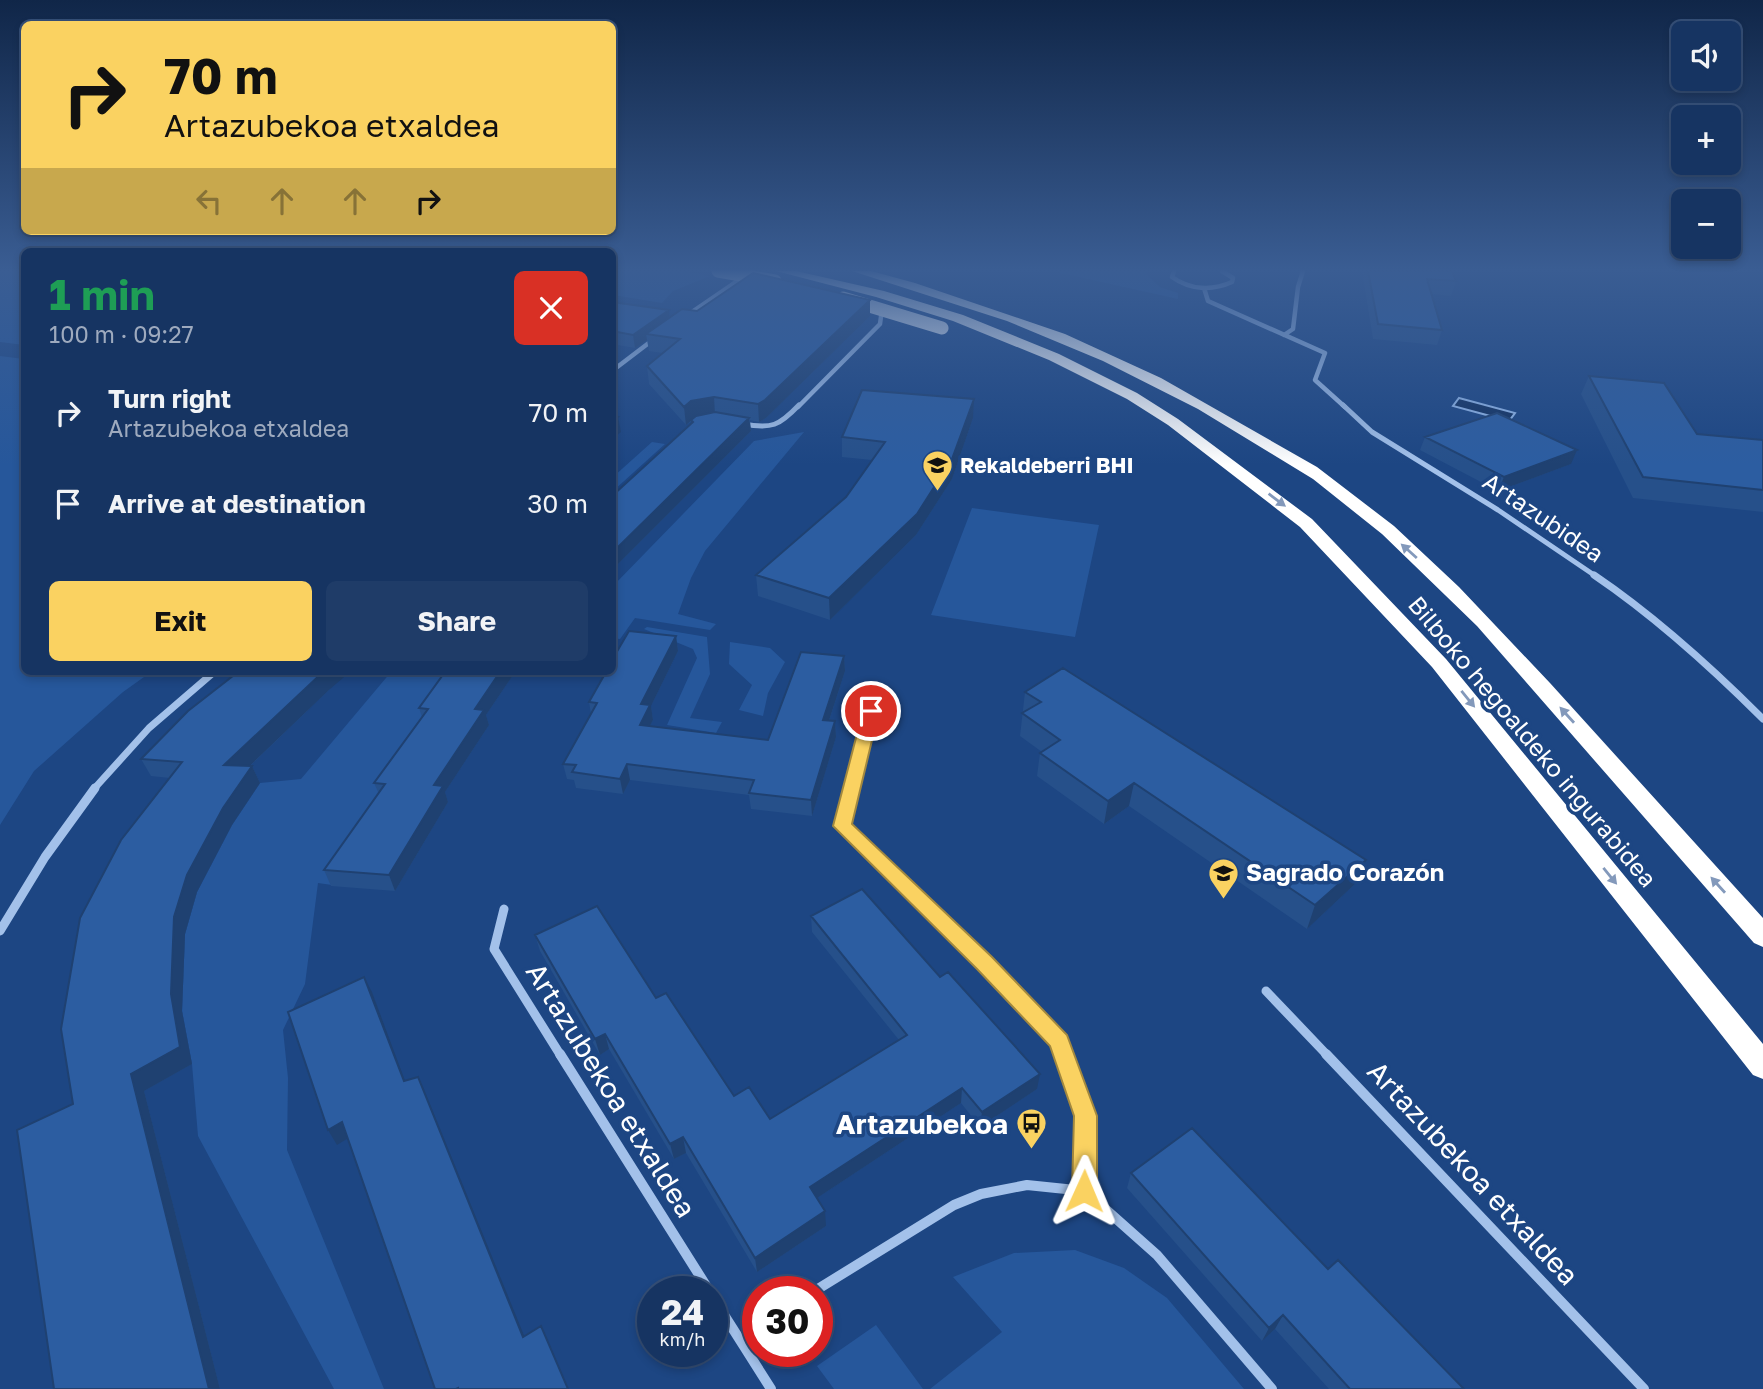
<!DOCTYPE html>
<html lang="en">
<head>
<meta charset="utf-8">
<style>
  body { margin:0; font-family:"Golos Text",sans-serif; background:#1f3c68; color:#f1f3f6; height:100vh; display:flex; flex-direction:column; font-size:26px; white-space:nowrap }
  * { box-sizing:border-box; margin:0 }
  p { font-size:23px; color:#9eaabe }
  .icon { flex:none; width:38px; height:38px; fill:none; stroke:currentColor; stroke-width:2; stroke-linecap:round; stroke-linejoin:round }
  .map { position:relative; flex:1; overflow:hidden }
  .side { position:absolute; left:21px; top:248px; width:595px; height:427px; display:flex; flex-direction:column; background:#163462; border-radius:10px; box-shadow:0 4px 10px #0003,0 0 0 2px #354f77 }
  .side>* { flex:none }
  .hud { position:absolute; left:21px; top:21px; width:595px; height:214px; border-radius:10px; box-shadow:0 4px 10px #0003,0 0 0 2px #354f77; background:#fad261; color:#111; overflow:hidden }
  .fabs { position:absolute; left:1671px; top:21px; display:grid; gap:14px }
  .fabs a { display:grid; place-items:center; width:70px; height:70px; border-radius:10px; background:#163462; box-shadow:0 4px 10px #0003,0 0 0 2px #354f77; font-size:35px }
  .speed { position:absolute; left:637px; top:1276px; display:flex; gap:14px; font-size:35px; font-weight:700; text-align:center }
  .speed>* { display:grid; place-content:center; width:91px; height:91px; border-radius:50%; background:#163462; box-shadow:0 4px 10px #0003,0 0 0 2px #354f77; line-height:1 }
  .speed small { font-size:18px; font-weight:400 }
  .speed .limit { border:10px solid #d22; background:#fff; color:#111 }
  .pin { position:absolute; display:grid; place-items:center; width:60px; height:60px; color:#fff; margin:-30px; border:4px solid #fff; border-radius:50%; box-shadow:0 2px 7px #0007 }
  .me { position:absolute; width:77px; margin:-38px; rotate:1deg; stroke-linejoin:round; filter:drop-shadow(0 0 5px #0008) }
  .turn { display:flex; align-items:center; gap:24px; height:147px; padding:0 28px; font-size:32px }
  .turn .icon { width:91px; height:91px; stroke-width:2.5 }
  .turn b { display:block; font-size:49px; line-height:60px }
  .lanes { display:flex; align-items:center; height:66px; padding:0 28px; background:#0003; justify-content:center; gap:35px; direction:ltr }
  .lanes .off { opacity:.35 }
  .round { display:grid; place-items:center; flex:none; width:74px; height:74px; border-radius:10px; background:#1f3c68 }
  .overview { display:flex; align-items:center; justify-content:space-between; height:119px; padding:0 28px }
  h1 { font-size:42px; font-weight:700; line-height:52px; color:#1e9e55 }
  .action { display:flex; gap:14px; margin-top:auto; padding:14px 28px }
  .action a { flex:1; height:80px; border-radius:10px; background:#fad261; color:#111; font-size:28px; font-weight:700; line-height:80px; text-align:center }
  .action a+a { background:#1f3c68; color:#f1f3f6 }
  ul { padding:0; list-style:none }
  li { display:flex; align-items:center; gap:21px; height:91px; padding:0 28px }
  li div { flex:1 }
  li b { display:block; font-size:26px }
  li em { font-style:normal }
  .map>svg:first-child { display:block }
  .green { fill:#26579b }
  .water { fill:#133261; stroke:#96bbec; stroke-width:2 }
  .lines { fill:none; stroke-linecap:round; stroke-linejoin:round }
  .street-far4 { stroke:#a3c1ea; stroke-width:4.5 }
  .street-far3 { stroke:#a3c1ea; stroke-width:5 }
  .street-far2 { stroke:#a3c1ea; stroke-width:7 }
  .street-far1 { stroke:#a3c1ea; stroke-width:9 }
  .street { stroke:#a3c1ea; stroke-width:10 }
  .highway { fill:#fff; fill-rule:evenodd }
  .highway-bridge { stroke:#fff; stroke-width:13 }
  .wall { fill:#26508a }
  .shaded-wall { fill:#1f4171 }
  .building { fill:#2c5da1; stroke:#1f4171; stroke-width:2 }
  .oneway { fill:#8399bb }
  .route { fill:#fad261; stroke:#a2883f; stroke-width:2 }
  .labels { text-anchor:middle; stroke-width:7; stroke-linejoin:round; paint-order:stroke }
  .far-poi-label { font-size:21px; font-weight:bold; fill:#fff; stroke:#1d4683; text-anchor:start }
  .street-label { font-size:24px; fill:#fff; stroke:#1d4683 }
  .poi-label { font-size:24px; font-weight:bold; fill:#fff; stroke:#1d4683; text-anchor:start }
  .near-street-label { font-size:28px; fill:#fff; stroke:#1d4683 }
  .near-poi-label { font-size:28px; font-weight:bold; fill:#fff; stroke:#1d4683; text-anchor:end }
</style>
</head>
<body>
<div class="map">
<svg width="1763" height="1389" viewBox="0 0 1763 1389">
  <rect width="100%" height="100%" fill="#1d4683"/>
  <path class="green" d="M 0,271 L 24,271 L 24,345 L 0,342 Z
    M 612,271 L 681,271 L 710,276 L 673,291 L 662,303 L 613,295 Z
    M 1052,271 L 1148,271 L 1146,274 L 1160,287 L 1178,293 L 1178,299 Z
    M 0,356 L 24,359 L 24,672 L 151,672 L 123,692 L 34,771 L 0,825 Z
    M 804,432 L 705,551 L 691,578 L 678,614 L 716,624 L 710,630 L 635,618 L 620,639 L 613,638 L 613,586 L 754,441 Z
    M 652,442 L 665,444 L 613,491 L 613,477 Z
    M 972,508 L 1099,525 L 1075,637 L 931,615 Z
    M 647,627 L 707,637 L 710,674 L 690,718 L 722,722 L 716,733 L 667,725 L 697,658 L 693,649 L 644,629 Z
    M 730,642 L 770,648 L 785,662 L 768,693 L 763,716 L 739,710 L 752,685 L 729,664 Z
    M 391,672 L 461,672 L 332,885 L 318,883 L 305,984 L 283,1030 L 288,1078 L 287,1150 L 384,1389 L 334,1389 L 198,1136 L 192,1064 L 182,1011 L 185,934 L 197,892 L 232,825 L 260,783 L 301,779 Z
    M 1075,1250 L 1124,1268 L 1167,1298 L 1244,1389 L 930,1389 L 1002,1332 L 953,1277 L 1014,1253 Z
    M 876,1325 L 923,1389 L 834,1389 L 817,1366 Z"/>
  <path class="water" d="M 1459,398 L 1515,413 L 1509,421 L 1453,406 Z"/>
  <g class="lines">
    <path class="street-far4" d="M 1174,271 L 1172,277 C 1190,290 1212,291 1232,282 L 1233,278 L 1222,271
      M 1204,288 L 1208,301 L 1325,353 L 1315,380 L 1345,407
      M 686,316 L 743,277
      M 1284,335 L 1293,329 L 1298,287 L 1303,271
      M 612,371 L 654,339
      M 798,407 L 880,324 L 882,309"/>
    <path class="street-far3" d="M 1343,405 L 1372,432 L 1498,510 L 1597,577
      M 743,424 C 772,429 779,426 799,405"/>
    <path class="street-far2" d="M 1594,575 C 1656,617 1710,666 1763,719
      M 93,790 L 149,728 L 214,672
      M 851,790 L 871,711"/>
    <path class="street-far1" d="M 852,788 L 842,826 L 984,963 L 1059,1041 L 1064,1056
      M 504,909 L 494,949 L 561,1056
      M 0,931 L 45,857 L 95,788
      M 1266,991 L 1328,1056"/>
    <path class="street" d="M 560,1054 L 710,1292
      M 1064,1054 L 1085,1117 L 1085,1191
      M 1326,1054 L 1644,1389
      M 813,1292 L 954,1205 L 981,1194 L 1027,1185 L 1085,1191 L 1157,1255 L 1272,1389
      M 712,1296 L 747,1351
      M 758,1339 L 747,1351 L 771,1389"/>
    <path class="highway" d="M 776,271 L 796,271 L 884,291 L 963,315 L 1059,354 L 1137,393 L 1178,419 L 1312,519 L 1446,659 L 1763,1044 L 1763,1079 L 1753,1075 L 1432,667 L 1300,527 L 1168,425 L 1127,399 L 1049,360 L 953,321 L 876,297 Z
      M 852,271 L 871,271 L 915,283 L 1065,334 L 1161,378 L 1317,467 L 1394,526 L 1459,587 L 1550,683 L 1763,918 L 1763,947 L 1754,943 L 1477,626 L 1382,534 L 1313,479 L 1198,409 L 1103,361 L 1007,321 Z"/>
    <path class="highway-bridge" d="M 718,271 L 775,281
      M 843,298 L 942,328"/>
  </g>
  <path class="wall" d="M 1362,271 L 1452,271 L 1456,281 L 1451,296 L 1431,294 L 1442,330 L 1437,345 L 1373,339 Z
    M 612,302 L 670,318 L 697,311 L 870,316 L 766,418 L 759,422 L 750,420 L 751,431 L 612,570 L 612,496 L 692,423 L 692,421 L 686,425 L 649,384 L 647,366 L 663,353 L 649,351 L 647,340 L 635,348 L 612,344 Z
    M 1589,376 L 1697,434 L 1763,440 L 1763,512 L 1633,498 L 1581,394 Z
    M 973,418 L 952,479 L 916,535 L 830,620 L 758,596 L 756,575 L 846,497 L 872,460 L 842,457 L 842,437 Z
    M 1425,437 L 1571,464 L 1498,491 L 1420,450 Z
    M 676,636 L 678,651 L 651,706 L 653,720 L 650,726 L 768,740 L 844,656 L 845,671 L 829,721 L 835,721 L 836,737 L 812,816 L 751,809 L 749,795 L 630,780 L 623,794 L 576,788 L 574,780 L 567,779 L 563,764 L 591,714 L 589,702 Z
    M 445,672 L 515,672 L 486,715 L 489,725 L 445,792 L 448,802 L 395,891 L 331,886 L 324,870 L 379,794 L 374,783 L 422,717 L 419,708 Z
    M 330,689 L 250,766 L 252,766 L 260,783 L 232,825 L 197,892 L 185,934 L 182,1011 L 192,1064 L 144,1091 L 220,1389 L 54,1389 L 73,1104 L 170,778 L 151,776 L 141,759 Z
    M 1025,692 L 1356,883 L 1307,929 L 1129,806 L 1104,824 L 1037,776 L 1040,753 L 1042,752 L 1020,736 Z
    M 811,916 L 1037,1089 L 980,1127 L 961,1103 L 817,1198 L 826,1226 L 757,1272 L 686,1153 L 674,1159 L 609,1049 L 600,1055 L 540,951 L 535,935 L 656,998 L 734,1096 L 770,1119 L 899,1040 L 812,932 Z
    M 1131,1173 L 1328,1269 L 1464,1389 L 1329,1389 L 1275,1329 L 1262,1341 L 1127,1188 Z"/>
  <path class="shaded-wall" d="M 870,300 L 870,316 L 766,418 L 759,422 L 758,404 Z
    M 669,310 L 670,324 L 646,334 L 647,340 L 635,348 L 633,335 Z
    M 714,397 L 715,415 L 693,419 L 686,425 L 684,407 L 691,401 Z
    M 974,399 L 973,418 L 952,479 L 916,535 L 830,620 L 829,598 Z
    M 618,417 L 621,432 L 612,439 L 612,422 Z
    M 749,418 L 751,431 L 612,570 L 612,553 Z
    M 1577,450 L 1571,464 L 1498,491 L 1504,477 Z
    M 676,636 L 678,651 L 651,706 L 653,720 L 643,740 L 640,725 L 641,704 Z
    M 844,656 L 845,671 L 824,736 L 823,720 Z
    M 323,672 L 350,672 L 330,689 L 233,782 L 224,765 Z
    M 500,672 L 515,672 L 486,715 L 489,725 L 445,792 L 448,802 L 395,891 L 389,875 L 434,785 L 475,709 Z
    M 835,721 L 836,737 L 812,816 L 811,800 Z
    M 627,764 L 630,780 L 623,794 L 620,779 Z
    M 252,766 L 260,783 L 232,825 L 197,892 L 185,934 L 182,1011 L 192,1064 L 144,1091 L 220,1389 L 209,1389 L 131,1074 L 171,994 L 174,917 L 187,875 L 223,808 Z
    M 1134,783 L 1129,806 L 1104,824 L 1108,801 Z
    M 1366,860 L 1356,883 L 1307,929 L 1315,905 Z
    M 364,977 L 372,992 L 411,1097 L 404,1081 Z
    M 605,1034 L 609,1049 L 600,1055 L 595,1039 Z
    M 1040,1074 L 1037,1089 L 980,1127 L 982,1112 Z
    M 418,1077 L 425,1092 L 530,1350 L 523,1337 Z
    M 962,1088 L 961,1103 L 811,1202 L 810,1187 Z
    M 342,1122 L 350,1137 L 337,1145 L 328,1130 Z
    M 683,1137 L 686,1153 L 674,1159 L 670,1144 Z
    M 825,1211 L 826,1226 L 757,1272 L 755,1258 Z
    M 1283,1315 L 1275,1329 L 1262,1341 L 1269,1328 Z"/>
  <path class="building" d="M 1368,271 L 1452,271 L 1456,281 L 1427,279 L 1442,330 L 1378,324 Z
    M 753,273 L 870,300 L 765,400 L 758,404 L 714,397 L 691,401 L 684,407 L 647,366 L 680,339 L 646,334 L 682,309 L 697,311 Z
    M 612,302 L 669,310 L 633,335 L 612,331 Z
    M 1589,376 L 1664,383 L 1697,434 L 1763,440 L 1763,490 L 1643,477 Z
    M 862,390 L 974,399 L 952,459 L 917,514 L 829,598 L 756,575 L 846,497 L 885,442 L 842,437 Z
    M 715,412 L 749,418 L 612,553 L 612,496 L 693,422 L 691,420 L 696,416 Z
    M 1497,413 L 1577,450 L 1504,477 L 1425,437 Z
    M 612,416 L 618,417 L 612,422 Z
    M 629,631 L 676,636 L 641,704 L 650,705 L 640,725 L 768,740 L 801,652 L 844,656 L 823,720 L 835,721 L 811,800 L 749,793 L 754,780 L 627,764 L 620,779 L 572,772 L 576,765 L 563,764 L 597,703 L 589,702 L 606,672 L 612,672 L 612,660 Z
    M 1063,668 L 1366,860 L 1315,905 L 1134,783 L 1108,801 L 1040,753 L 1060,740 L 1022,713 L 1041,702 L 1025,692 Z
    M 238,672 L 323,672 L 224,765 L 252,766 L 223,808 L 187,875 L 174,917 L 171,994 L 180,1047 L 131,1074 L 209,1389 L 54,1389 L 17,1130 L 73,1104 L 61,1029 L 80,918 L 121,840 L 182,762 L 141,759 L 188,711 Z
    M 445,672 L 500,672 L 475,709 L 484,710 L 434,785 L 443,786 L 389,875 L 324,870 L 385,784 L 374,783 L 428,709 L 419,708 Z
    M 862,889 L 940,977 L 948,972 L 1040,1074 L 982,1112 L 962,1088 L 810,1187 L 825,1211 L 755,1258 L 683,1137 L 670,1144 L 605,1034 L 595,1039 L 535,935 L 597,906 L 656,998 L 666,993 L 734,1096 L 749,1087 L 770,1119 L 907,1035 L 811,916 Z
    M 364,977 L 404,1081 L 418,1077 L 523,1337 L 541,1326 L 568,1389 L 458,1389 L 458,1388 L 456,1389 L 435,1389 L 342,1122 L 328,1130 L 288,1012 Z
    M 1192,1128 L 1328,1269 L 1338,1260 L 1464,1389 L 1350,1389 L 1283,1315 L 1269,1328 L 1131,1173 Z"/>
  <defs><path id="oneway-solid" d="M-6-.8H1V-3.2L6.5 0L1 3.2V.8H-6Z" transform="scale(1.75)"/></defs>
  <g class="oneway">
    <use href="#oneway-solid" transform="translate(1277 500) rotate(37)"/>
    <use href="#oneway-solid" transform="translate(1409 551) rotate(-138)"/>
    <use href="#oneway-solid" transform="translate(1468 699) rotate(51)"/>
    <use href="#oneway-solid" transform="translate(1567 715) rotate(-132)"/>
    <use href="#oneway-solid" transform="translate(1610 876) rotate(51)"/>
    <use href="#oneway-solid" transform="translate(1718 885) rotate(-132)"/>
  </g>
  <linearGradient id="sky" x2="0" y2="1"><stop stop-color="#102648"/><stop offset="0.58" stop-color="#3a5d93"/><stop offset="1" stop-color="#3a5d93" stop-opacity="0"/></linearGradient>
  <rect width="1763" height="465" fill="url(#sky)"/>
  <path class="route" d="M 871,706 L 879,711 L 852,824 L 992,957 L 1067,1035 L 1097,1116 L 1097,1191 L 1093,1199 L 1084,1203 L 1076,1199 L 1072,1191 L 1074,1116 L 1050,1046 L 977,969 L 833,826 L 863,711 Z"/>
  <defs>
    <symbol id="school-pin" viewBox="-11 -11 22 30"><path d="M0 17L-7.5 6A9.5 9.5 0 1 1 7.5 6Z" fill="#fad261" stroke="#1d4683"/><path d="M0-5L7-2L0 1L-7-2ZM-4 1L0 2.5L4 1V4Q0 6-4 4Z" fill="#111"/></symbol>
    <symbol id="bus-pin" viewBox="-11 -11 22 30"><path d="M0 17L-7.5 6A9.5 9.5 0 1 1 7.5 6Z" fill="#fad261" stroke="#1d4683"/><path d="M-5-6H5V4H4V6H2V4H-2V6H-4V4H-5ZM-3.5-4V0h7V-4ZM-3.5 1.2v1.5H-2V1.2ZM2 1.2v1.5H3.5V1.2Z" fill="#111"/></symbol>
  </defs>
  <g fill-rule="evenodd">
    <use href="#school-pin" x="920" y="448" width="35" height="47"/>
    <use href="#school-pin" x="1206" y="856" width="35" height="47"/>
    <use href="#bus-pin" x="1014" y="1106" width="35" height="47"/>
  </g>
  <g class="labels">
    <g class="far-poi-label">
      <text x="960" y="473">Rekaldeberri BHI</text>
    </g>
    <g class="street-label">
      <text transform="translate(1543 518) rotate(34)" y="8">Artazubidea</text>
      <text transform="translate(1532 742) rotate(50)" y="8">Bilboko hegoaldeko ingurabidea</text>
    </g>
    <g class="poi-label">
      <text x="1246" y="881">Sagrado Corazón</text>
    </g>
    <g class="near-street-label">
      <text transform="translate(611 1090) rotate(58)" y="10">Artazubekoa etxaldea</text>
      <text transform="translate(1473 1173) rotate(47)" y="10">Artazubekoa etxaldea</text>
    </g>
    <g class="near-poi-label">
      <text x="1008" y="1134">Artazubekoa</text>
    </g>
  </g>
</svg>
<div class="fabs">
<a><svg class="icon" aria-label="sound" viewBox="0 0 24 24"><path d="M4 9h4l5-4v14l-5-4H4zM17 9q2 3 0 6"/></svg></a>
<a>+</a>
<a>−</a>
</div>
<div class="speed"><div>24<small>km/h</small></div><div class="limit">30</div></div>
<div class="pin" style="left:871px;top:711px;background:#d93025"><svg class="icon" aria-label="arrive" viewBox="0 0 24 24"><path d="M6 21V4h12l-3 4 3 4H6"/></svg></div>
<svg class="me" style="left:1084px;top:1191px" viewBox="-20 -20 40 40"><path d="M0-17L14 15 0 8-14 15z" fill="#fad261" stroke="#fff" stroke-width="4"/></svg>
<div class="hud">
<div class="turn"><svg class="icon" aria-label="right" viewBox="0 0 24 24"><path d="M7 20v-9h11M14 6l5 5-5 5"/></svg><div><b>70 m</b>Artazubekoa etxaldea</div></div>
<div class="lanes"><svg class="icon off" aria-label="left" viewBox="0 0 24 24"><path d="M17 20v-9H6M10 6l-5 5 5 5"/></svg><svg class="icon off" aria-label="ahead" viewBox="0 0 24 24"><path d="M12 20V5M6 11l6-6 6 6"/></svg><svg class="icon off" aria-label="ahead" viewBox="0 0 24 24"><path d="M12 20V5M6 11l6-6 6 6"/></svg><svg class="icon" aria-label="right" viewBox="0 0 24 24"><path d="M7 20v-9h11M14 6l5 5-5 5"/></svg></div>
</div>
<section class="side">
<div class="overview"><div><h1>1 min</h1><p>100 m · 09:27</p></div><a class="round" style="background:#d93025;color:#fff"><svg class="icon" aria-label="close" viewBox="0 0 24 24"><path d="M6 6l12 12M18 6L6 18"/></svg></a></div>
<ul>
<li><svg class="icon" aria-label="right" viewBox="0 0 24 24"><path d="M7 20v-9h11M14 6l5 5-5 5"/></svg><div><b>Turn right</b><p>Artazubekoa etxaldea</p></div><em>70 m</em></li>
<li><svg class="icon" aria-label="arrive" viewBox="0 0 24 24"><path d="M6 21V4h12l-3 4 3 4H6"/></svg><div><b>Arrive at destination</b></div><em>30 m</em></li>
</ul>
<div class="action"><a>Exit</a><a>Share</a></div>
</section>
</div>
</body>
</html>
